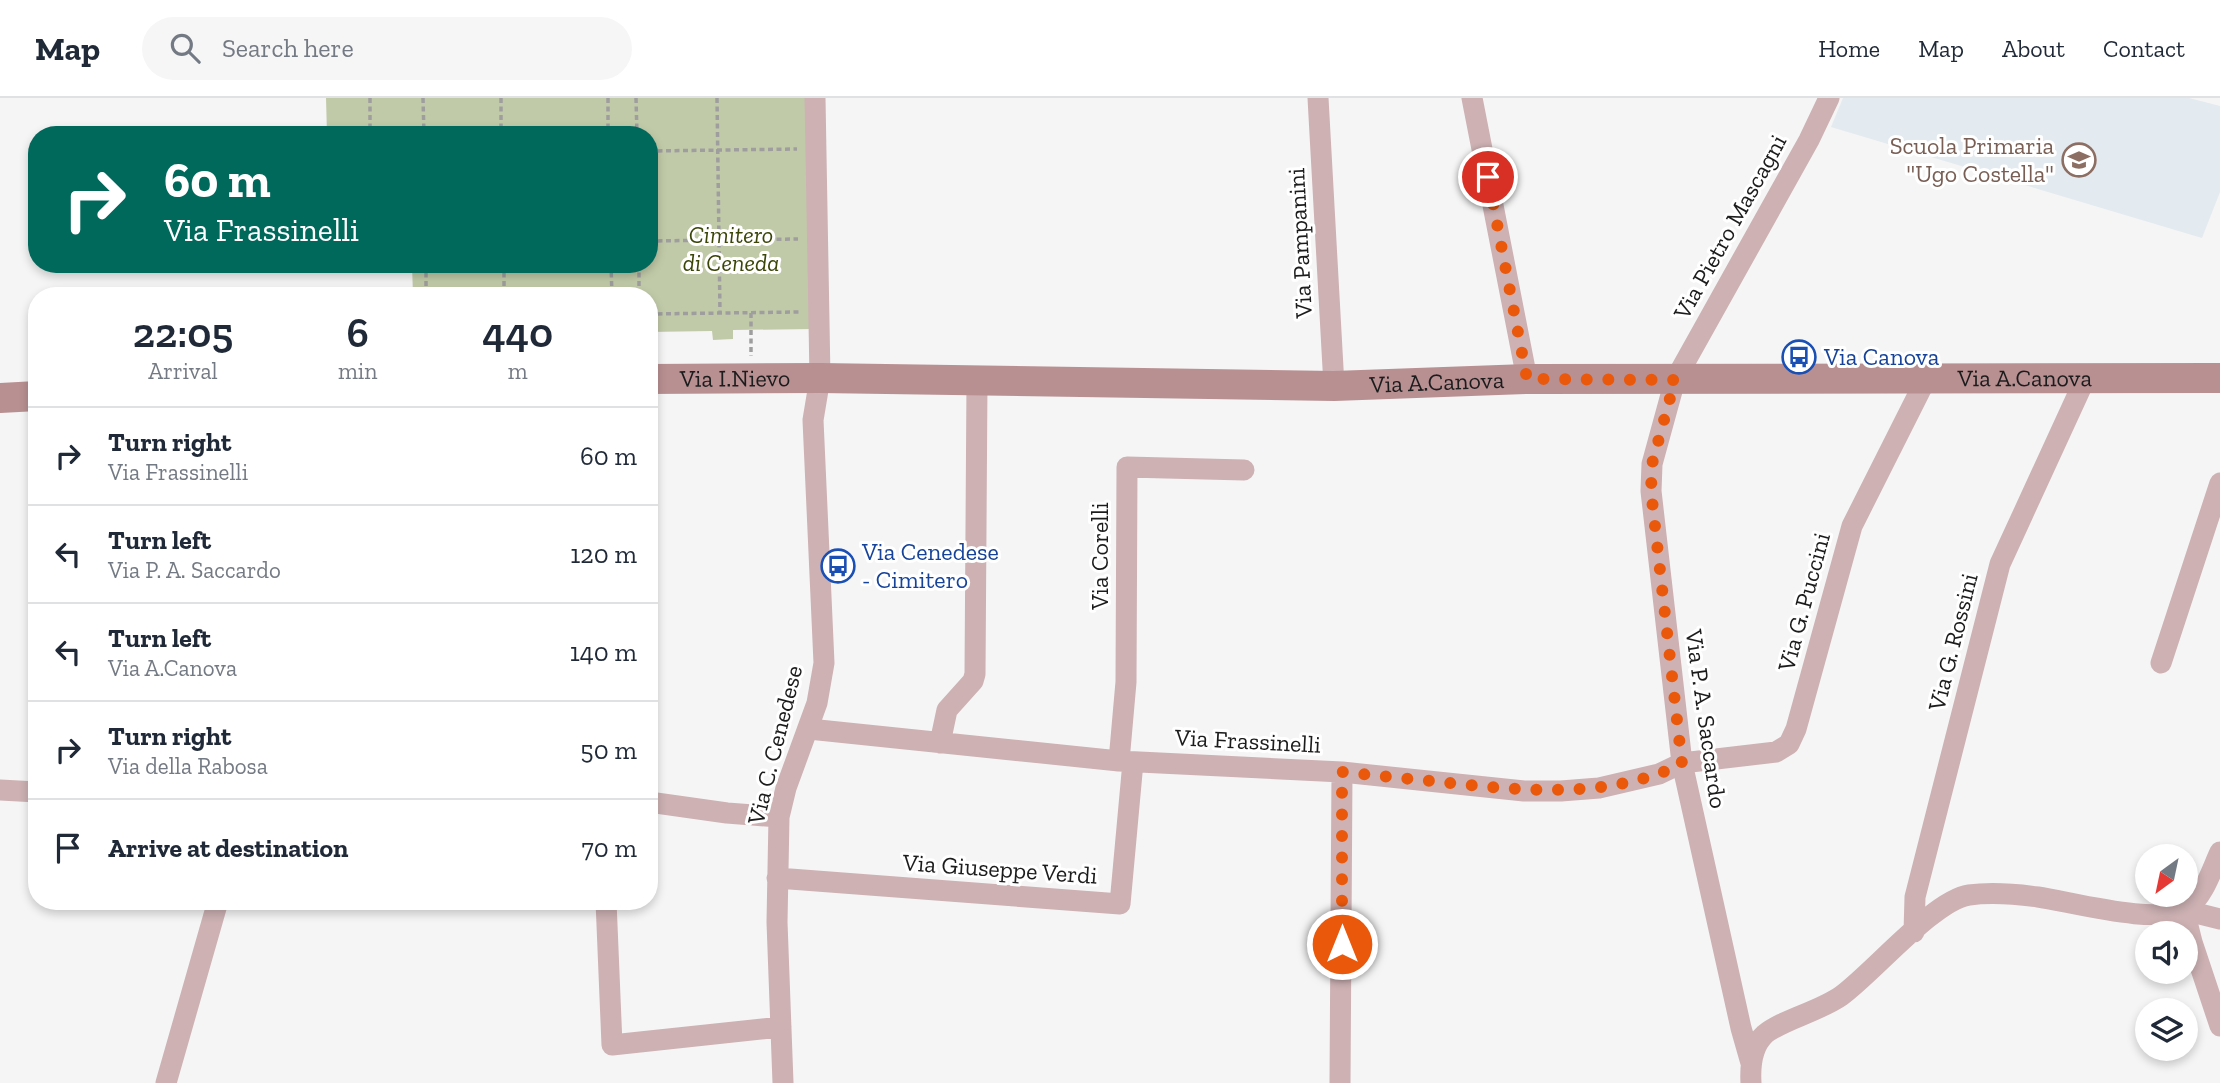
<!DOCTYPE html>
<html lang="en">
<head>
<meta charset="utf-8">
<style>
  body { margin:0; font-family:"Zilla Slab",serif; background:#f6f6f7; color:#1f2937; height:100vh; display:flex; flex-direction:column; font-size:26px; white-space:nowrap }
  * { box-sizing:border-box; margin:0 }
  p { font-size:23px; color:#747a83 }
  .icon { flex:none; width:38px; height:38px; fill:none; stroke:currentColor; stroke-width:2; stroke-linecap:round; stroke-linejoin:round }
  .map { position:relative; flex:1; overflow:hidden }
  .drawer { position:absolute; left:28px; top:189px; width:630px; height:623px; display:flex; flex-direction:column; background:#fff; border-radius:28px; box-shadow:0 4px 10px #0003 }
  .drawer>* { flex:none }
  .guide { position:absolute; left:28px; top:28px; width:630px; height:147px; border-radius:28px; box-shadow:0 4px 10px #0003; background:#00695c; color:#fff; overflow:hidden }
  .needle { width:46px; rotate:213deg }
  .buttons { position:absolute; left:2135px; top:746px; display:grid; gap:14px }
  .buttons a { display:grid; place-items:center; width:63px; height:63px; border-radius:50%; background:#fff; box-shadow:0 4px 10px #0003; font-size:35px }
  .pin { position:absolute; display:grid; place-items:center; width:60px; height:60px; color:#fff; margin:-30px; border:4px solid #fff; border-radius:50%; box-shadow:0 2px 7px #0007 }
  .me { position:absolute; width:77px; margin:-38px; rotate:0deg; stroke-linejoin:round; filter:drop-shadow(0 0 5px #0008) }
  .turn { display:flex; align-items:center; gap:24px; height:147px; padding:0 21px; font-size:32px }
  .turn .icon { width:91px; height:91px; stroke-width:2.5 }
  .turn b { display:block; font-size:49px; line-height:60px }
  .eta { display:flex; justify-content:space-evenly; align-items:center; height:119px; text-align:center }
  .eta b { font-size:42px; font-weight:600; line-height:49px }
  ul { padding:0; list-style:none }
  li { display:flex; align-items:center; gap:21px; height:98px; padding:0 21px; border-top:2px solid #e0e1e3 }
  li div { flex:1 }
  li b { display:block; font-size:26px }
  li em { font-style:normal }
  header { display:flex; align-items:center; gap:42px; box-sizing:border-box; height:98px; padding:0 35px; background:#fff; border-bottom:2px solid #e0e1e3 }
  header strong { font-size:33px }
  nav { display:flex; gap:38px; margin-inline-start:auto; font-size:24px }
  .search { width:490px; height:63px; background:#f6f6f7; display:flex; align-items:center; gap:18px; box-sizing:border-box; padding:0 24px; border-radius:38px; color:#747a83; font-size:26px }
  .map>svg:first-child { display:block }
  .built { fill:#e3eaf0 }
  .green { fill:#c1caa8 }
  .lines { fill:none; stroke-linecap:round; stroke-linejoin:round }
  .path { stroke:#9e9e9f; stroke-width:3.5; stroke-dasharray:5 3.5; stroke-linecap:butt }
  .street { stroke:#cdb1b3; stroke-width:21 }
  .secondary { stroke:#b89092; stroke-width:30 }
  .route { stroke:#ea580c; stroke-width:12; stroke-dasharray:0 21.6 }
  .labels { text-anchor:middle; stroke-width:6; stroke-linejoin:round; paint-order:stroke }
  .education-label { font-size:24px; fill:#785e54; stroke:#fff; text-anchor:end }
  .street-label { font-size:24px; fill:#1c1c1d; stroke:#fff }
  .park-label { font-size:24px; font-style:italic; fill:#3b4507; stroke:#fff }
  .transit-label { font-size:24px; fill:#164399; stroke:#fff; text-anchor:start }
</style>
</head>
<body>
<header>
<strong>Map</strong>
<div class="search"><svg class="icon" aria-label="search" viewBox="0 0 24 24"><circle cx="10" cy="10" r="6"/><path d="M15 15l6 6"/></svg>Search here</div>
<nav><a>Home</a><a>Map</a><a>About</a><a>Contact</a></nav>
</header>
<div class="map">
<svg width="2220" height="985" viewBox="0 0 2220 985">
  <rect width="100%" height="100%" fill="#f5f5f6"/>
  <path class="built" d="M 1843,0 L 2189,0 L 2220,8 L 2220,94 L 2202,140 L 1831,29 Z"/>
  <path class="green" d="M 326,0 L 808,0 L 813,231 L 733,232 L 733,241 L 713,242 L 712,233 L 649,234 L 649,198 L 413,198 L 412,166 L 649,166 L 649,37 L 327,37 Z"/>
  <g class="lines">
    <path class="path" d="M 370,0 L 370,37
      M 423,0 L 424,37
      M 501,0 L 501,37
      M 608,0 L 608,37
      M 636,0 L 637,37
      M 717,0 L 720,215
      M 649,53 L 797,51
      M 649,143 L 798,141
      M 426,166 L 426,198
      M 504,166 L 504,198
      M 611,166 L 612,198
      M 639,166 L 639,198
      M 751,215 L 751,258
      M 649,216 L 799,214 L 799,212"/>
    <path class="street" d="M 1318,0 L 1334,288
      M 1472,0 L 1527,281
      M 2161,565 L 2220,385
      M 809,631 L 1119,663 L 1342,674 L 1524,693 L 1561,693 L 1599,690 L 1659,676 L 1682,665 L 1776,654 L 1789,646 L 1796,631 L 1852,428 L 1926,281
      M 940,645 L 947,612 L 973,583 L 975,576 L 977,283
      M 1119,663 L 1126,584 L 1127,369 L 1244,372
      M 0,692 L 37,694
      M 649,704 L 727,715 L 779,719
      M 777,780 L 1120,806 L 1133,664
      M 606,803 L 612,947 L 781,929
      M 2184,812 L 2192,844 L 2220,928
      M 2184,812 L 2220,821
      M 1914,834 L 1915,799 L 2000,466 L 2085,281
      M 1751,965 L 1741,930 L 1682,665 L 1651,393 L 1652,366 L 1675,282 L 1809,42 L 1829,0
      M 166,985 L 218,803
      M 783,985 L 777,824 L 779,719 L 786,690 L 817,605 L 824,565 L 813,322 L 820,280 L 815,0
      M 1340,985 L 1342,674
      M 1751,985 C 1750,968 1752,948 1765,936 C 1782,922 1820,913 1841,898 C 1873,875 1934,802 1969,797 C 1991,794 2016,796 2038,799 C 2072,804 2161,829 2188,809 C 2204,798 2212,771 2220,754"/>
    <g class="secondary">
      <path id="s1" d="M 649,281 L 820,280 L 1334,288 L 1527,281 L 2220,280"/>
      <path d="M 0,300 L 37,298"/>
    </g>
  </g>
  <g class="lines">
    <path class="route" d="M 1342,846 L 1342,674 C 1378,678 1414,681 1449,685 C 1528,693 1608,701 1682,666 L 1651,393 L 1652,366 L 1675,282 L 1527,281 L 1488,79"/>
  </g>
  <defs>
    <symbol id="school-ring" viewBox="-11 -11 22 22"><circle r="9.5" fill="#fff" stroke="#8d6e63" stroke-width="1.5"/><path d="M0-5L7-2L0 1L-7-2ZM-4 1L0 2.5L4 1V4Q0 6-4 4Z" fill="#8d6e63"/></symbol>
    <symbol id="bus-ring" viewBox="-11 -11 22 22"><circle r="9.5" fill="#fff" stroke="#1a4fb4" stroke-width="1.5"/><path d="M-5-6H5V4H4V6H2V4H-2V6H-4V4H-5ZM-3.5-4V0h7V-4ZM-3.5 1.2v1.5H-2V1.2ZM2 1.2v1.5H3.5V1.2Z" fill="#1a4fb4"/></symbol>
  </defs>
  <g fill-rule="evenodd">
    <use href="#school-ring" x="2060" y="43" width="38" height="38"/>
    <use href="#bus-ring" x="1780" y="240" width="38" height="38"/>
    <use href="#bus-ring" x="819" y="449" width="38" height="38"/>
  </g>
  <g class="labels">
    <g class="education-label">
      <text x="2054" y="56">Scuola Primaria<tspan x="2054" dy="28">"Ugo Costella"</tspan></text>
    </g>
    <g class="street-label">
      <text transform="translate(1730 129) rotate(-61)" y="8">Via Pietro Mascagni</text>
      <text transform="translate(1300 145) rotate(-93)" y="8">Via Pampanini</text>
      <text dy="8" stroke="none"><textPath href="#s1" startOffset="86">Via I.Nievo</textPath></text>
      <text dy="8" stroke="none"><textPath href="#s1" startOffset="1376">Via A.Canova</textPath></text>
      <text dy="8" stroke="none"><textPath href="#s1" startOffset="788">Via A.Canova</textPath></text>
      <text transform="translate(1100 458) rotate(-90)" y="8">Via Corelli</text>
      <text transform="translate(1804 504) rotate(-75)" y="8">Via G. Puccini</text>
      <text transform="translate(1953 544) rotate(-76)" y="8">Via G. Rossini</text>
      <text transform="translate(1706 621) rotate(82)" y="8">Via P. A. Saccardo</text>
      <text transform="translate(1248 643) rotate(3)" y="8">Via Frassinelli</text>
      <text transform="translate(775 647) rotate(-76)" y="8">Via C. Cenedese</text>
      <text transform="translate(1000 771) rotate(4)" y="8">Via Giuseppe Verdi</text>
    </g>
    <g class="park-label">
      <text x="731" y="145">Cimitero<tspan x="731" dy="28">di Ceneda</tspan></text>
    </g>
    <g class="transit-label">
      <text x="1824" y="267">Via Canova</text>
      <text x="862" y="462">Via Cenedese<tspan x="862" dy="28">- Cimitero</tspan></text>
    </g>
  </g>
</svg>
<div class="buttons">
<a><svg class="needle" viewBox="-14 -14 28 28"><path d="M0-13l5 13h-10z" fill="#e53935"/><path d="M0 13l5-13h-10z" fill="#747a83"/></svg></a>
<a><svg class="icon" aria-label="sound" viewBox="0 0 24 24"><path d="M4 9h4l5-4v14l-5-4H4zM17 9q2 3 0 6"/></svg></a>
<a><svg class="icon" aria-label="layers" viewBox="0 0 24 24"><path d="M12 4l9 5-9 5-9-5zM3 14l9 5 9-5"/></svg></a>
</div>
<div class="pin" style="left:1488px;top:79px;background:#d93025"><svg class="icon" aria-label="arrive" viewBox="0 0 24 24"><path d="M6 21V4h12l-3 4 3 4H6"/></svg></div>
<svg class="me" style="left:1342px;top:846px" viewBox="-20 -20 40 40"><circle r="17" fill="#ea580c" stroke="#fff" stroke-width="3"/><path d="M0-11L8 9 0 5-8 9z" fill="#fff"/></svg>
<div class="guide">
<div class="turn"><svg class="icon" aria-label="right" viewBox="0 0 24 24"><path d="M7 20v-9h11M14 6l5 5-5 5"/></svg><div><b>60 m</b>Via Frassinelli</div></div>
</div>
<section class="drawer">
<div class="eta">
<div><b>22:05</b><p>Arrival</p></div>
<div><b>6</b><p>min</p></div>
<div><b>440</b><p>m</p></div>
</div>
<ul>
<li><svg class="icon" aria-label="right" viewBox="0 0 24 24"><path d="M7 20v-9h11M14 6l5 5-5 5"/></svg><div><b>Turn right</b><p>Via Frassinelli</p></div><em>60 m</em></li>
<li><svg class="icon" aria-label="left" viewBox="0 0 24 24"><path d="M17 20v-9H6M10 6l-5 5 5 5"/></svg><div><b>Turn left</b><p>Via P. A. Saccardo</p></div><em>120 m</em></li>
<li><svg class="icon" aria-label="left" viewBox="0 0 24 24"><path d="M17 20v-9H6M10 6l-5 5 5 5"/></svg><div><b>Turn left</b><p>Via A.Canova</p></div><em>140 m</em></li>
<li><svg class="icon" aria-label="right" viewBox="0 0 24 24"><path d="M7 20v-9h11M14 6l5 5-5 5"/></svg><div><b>Turn right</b><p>Via della Rabosa</p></div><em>50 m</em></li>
<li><svg class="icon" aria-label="arrive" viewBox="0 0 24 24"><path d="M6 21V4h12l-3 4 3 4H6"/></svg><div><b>Arrive at destination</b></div><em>70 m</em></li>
</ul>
</section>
</div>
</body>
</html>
